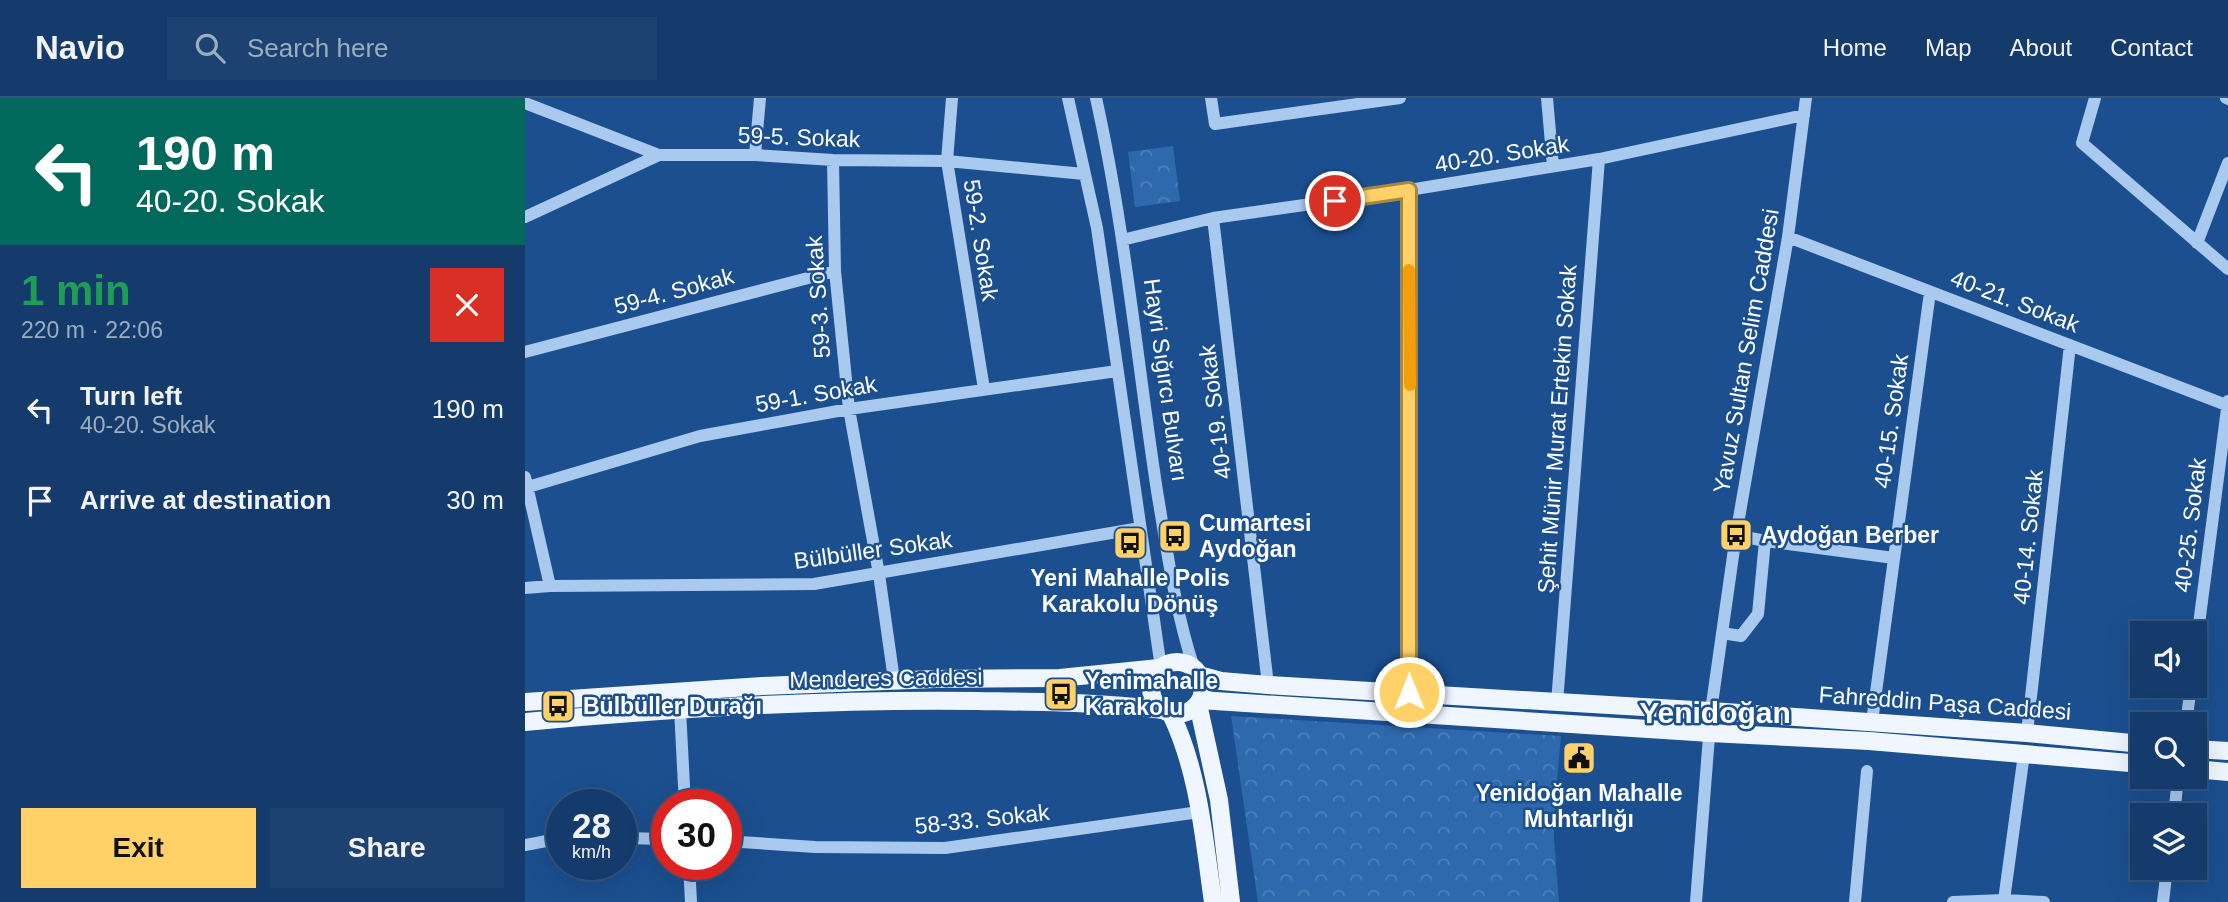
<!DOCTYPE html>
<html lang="en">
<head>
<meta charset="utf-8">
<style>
  body { margin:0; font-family:Helvetica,sans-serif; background:#1d4271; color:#f1f3f6; height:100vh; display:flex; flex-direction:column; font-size:26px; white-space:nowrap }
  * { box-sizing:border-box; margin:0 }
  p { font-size:23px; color:#9dadc1 }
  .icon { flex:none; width:38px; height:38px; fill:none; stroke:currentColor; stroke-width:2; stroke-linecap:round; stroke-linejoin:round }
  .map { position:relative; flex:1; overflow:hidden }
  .sheet { display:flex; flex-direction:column; background:#143b6b; width:525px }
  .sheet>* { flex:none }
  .top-card { background:#00695c; color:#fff; overflow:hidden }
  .fabs { position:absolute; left:1605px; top:523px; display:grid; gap:14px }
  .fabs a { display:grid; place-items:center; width:77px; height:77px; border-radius:0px; background:#143b6b; box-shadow:0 7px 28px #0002,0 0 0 2px #33557e; font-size:35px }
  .speed { position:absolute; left:21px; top:691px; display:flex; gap:14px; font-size:35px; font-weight:700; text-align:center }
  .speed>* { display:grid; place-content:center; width:91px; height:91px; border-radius:50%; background:#143b6b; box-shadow:0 7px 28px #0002,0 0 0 2px #33557e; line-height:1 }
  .speed small { font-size:18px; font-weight:400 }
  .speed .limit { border:10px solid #d22; background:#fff; color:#111 }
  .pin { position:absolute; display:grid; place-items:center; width:60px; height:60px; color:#fff; margin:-30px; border:4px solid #fff; border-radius:50%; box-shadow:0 2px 7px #0007 }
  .me { position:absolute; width:77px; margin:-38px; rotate:0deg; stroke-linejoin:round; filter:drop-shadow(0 0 5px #0008) }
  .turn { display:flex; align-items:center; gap:24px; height:147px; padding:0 21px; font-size:32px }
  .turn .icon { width:91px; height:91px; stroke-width:2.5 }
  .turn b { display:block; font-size:49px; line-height:60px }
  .round { display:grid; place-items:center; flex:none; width:74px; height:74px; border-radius:0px; background:#1d4271 }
  .headline { display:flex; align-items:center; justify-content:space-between; height:119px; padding:0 21px }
  h1 { font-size:42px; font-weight:800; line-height:52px; color:#1e9e55 }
  .primary-button { display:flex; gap:14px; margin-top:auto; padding:14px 21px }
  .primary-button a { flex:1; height:80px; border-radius:0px; background:#ffd166; color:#111; font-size:28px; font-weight:800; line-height:80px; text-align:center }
  .primary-button a+a { background:#1d4271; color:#f1f3f6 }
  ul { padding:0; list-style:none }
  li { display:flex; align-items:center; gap:21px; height:91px; padding:0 21px }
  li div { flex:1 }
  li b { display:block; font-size:26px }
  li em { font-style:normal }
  header { display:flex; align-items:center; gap:42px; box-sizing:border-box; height:98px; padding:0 35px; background:#143b6b; border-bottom:2px solid #33557e }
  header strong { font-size:33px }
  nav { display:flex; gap:38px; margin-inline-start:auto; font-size:24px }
  .search { width:490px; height:63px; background:#1d4271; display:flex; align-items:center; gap:18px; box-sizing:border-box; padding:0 24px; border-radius:0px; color:#9dadc1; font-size:26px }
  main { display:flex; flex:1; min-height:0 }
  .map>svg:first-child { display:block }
  .park { fill:url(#park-crowns) }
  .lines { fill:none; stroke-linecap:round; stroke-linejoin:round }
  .minor { stroke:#a9c9ee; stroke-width:12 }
  .major { stroke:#f0f6ff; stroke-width:18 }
  .route-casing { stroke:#a68842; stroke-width:18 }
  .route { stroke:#ffd166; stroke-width:12 }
  .slow { stroke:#f59e0b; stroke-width:12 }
  .labels { text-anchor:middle; stroke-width:5; stroke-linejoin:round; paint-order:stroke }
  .street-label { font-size:23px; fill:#fff; stroke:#1b4f8f }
  .poi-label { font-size:23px; font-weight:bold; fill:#fff; stroke:#1b4f8f; text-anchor:start }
  .district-label { font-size:30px; font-weight:bold; fill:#fff; stroke:#1b4f8f }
</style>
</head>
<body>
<header>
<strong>Navio</strong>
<div class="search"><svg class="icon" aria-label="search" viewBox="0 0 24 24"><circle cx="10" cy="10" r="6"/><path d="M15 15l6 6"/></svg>Search here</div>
<nav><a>Home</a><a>Map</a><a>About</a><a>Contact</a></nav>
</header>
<main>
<section class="sheet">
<div class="top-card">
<div class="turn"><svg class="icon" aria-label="left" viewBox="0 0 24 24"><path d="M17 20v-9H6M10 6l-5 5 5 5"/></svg><div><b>190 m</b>40-20. Sokak</div></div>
</div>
<div class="headline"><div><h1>1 min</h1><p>220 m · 22:06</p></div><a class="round" style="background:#d93025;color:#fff"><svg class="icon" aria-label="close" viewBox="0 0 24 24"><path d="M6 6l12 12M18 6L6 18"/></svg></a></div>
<ul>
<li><svg class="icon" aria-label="left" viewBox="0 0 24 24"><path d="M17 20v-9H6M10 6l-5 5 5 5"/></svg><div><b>Turn left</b><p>40-20. Sokak</p></div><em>190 m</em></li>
<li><svg class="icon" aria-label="arrive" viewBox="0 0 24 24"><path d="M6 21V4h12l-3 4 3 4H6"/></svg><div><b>Arrive at destination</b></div><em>30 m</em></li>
</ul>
<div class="primary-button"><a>Exit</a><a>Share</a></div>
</section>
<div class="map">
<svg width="1703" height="804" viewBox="0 0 1703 804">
  <defs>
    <pattern id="park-crowns" width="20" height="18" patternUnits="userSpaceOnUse" patternTransform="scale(1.75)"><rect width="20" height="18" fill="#2e69ad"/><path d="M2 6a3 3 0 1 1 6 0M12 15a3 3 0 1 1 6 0" fill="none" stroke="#4d80b9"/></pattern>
  </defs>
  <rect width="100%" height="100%" fill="#1b4f8f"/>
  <path class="park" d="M 648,48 L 655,103 L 610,109 L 603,54 Z
    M 706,618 L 1036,638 L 1028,728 L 1034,804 L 733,804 Z"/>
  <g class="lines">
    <path class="minor" d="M 427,0 L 422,63 L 459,291
      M 543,0 L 572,130 L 636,570
      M 571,0 C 600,130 612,262 632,393 C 642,452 650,513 669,570
      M 686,0 L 690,26 L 875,0
      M 1022,0 L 1028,68
      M 1570,0 L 1557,45 L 1703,171
      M 1701,0 L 1703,1
      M 0,5 L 134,57
      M 230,57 L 235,0
      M 308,62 L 310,173 L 324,311 L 354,476 L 369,582
      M 884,92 L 884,594
      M 0,119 L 134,57 L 230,57 L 308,62 L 422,63 L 559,76
      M 688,120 L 743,587
      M 1263,139 L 1701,307
      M 597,142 L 688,120 L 884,92 L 1074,61 L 1279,17
      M 1672,145 L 1703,65
      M 0,254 L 310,173
      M 0,379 L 25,488
      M 3,389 L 175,338 L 324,311 L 592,273
      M 1211,437 L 1240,443 L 1369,460
      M 0,490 L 25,488 L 289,486 L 615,430
      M 1197,535 L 1216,538 L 1233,516 L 1240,443
      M 1670,557 L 1703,303
      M 1032,605 L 1074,61
      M 155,611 L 160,707
      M 1347,624 L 1405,194
      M 1661,626 L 1666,588
      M 1502,635 L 1545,247
      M 1649,718 L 1653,679
      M 96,740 L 142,741
      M 201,743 L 290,749 L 420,750 L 674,714
      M 0,747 L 37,740
      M 164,766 L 166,804
      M 1479,802 L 1499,656
      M 1171,804 L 1186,613 L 1211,437 L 1263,139 L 1281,0
      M 1330,804 L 1342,673
      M 1428,804 L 1479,802 L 1519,804
      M 1638,804 L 1642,770"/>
    <path class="major" d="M626 590a26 26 0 1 1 52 0a26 26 0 1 1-52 0Z
      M 674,577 L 696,583 L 743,587 L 1186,613 L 1502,635 L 1617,646
      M 675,602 L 1185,635 L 1344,643 L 1617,666
      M 0,604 L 237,588 L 410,581 L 535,580 L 634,570
      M 673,606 L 694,702 L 706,804
      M 646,616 C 674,674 679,741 688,804
      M 0,624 C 151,610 301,601 452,603 C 515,604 576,604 638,612
      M 1670,651 L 1703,653
      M 1670,671 L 1703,674"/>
  </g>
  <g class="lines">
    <defs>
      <path id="route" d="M 810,103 L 884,92 L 884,594"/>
    </defs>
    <use href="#route" class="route-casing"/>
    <use href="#route" class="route"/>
    <path class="slow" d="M 884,172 L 885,287"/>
  </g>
  <defs>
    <symbol id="bus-square" viewBox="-11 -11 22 22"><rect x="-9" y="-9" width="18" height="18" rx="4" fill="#ffd166" stroke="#1b4f8f"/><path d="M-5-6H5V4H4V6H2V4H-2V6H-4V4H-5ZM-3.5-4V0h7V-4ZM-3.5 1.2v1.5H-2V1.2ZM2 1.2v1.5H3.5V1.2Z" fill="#111"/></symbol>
    <symbol id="civic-square" viewBox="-11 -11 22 22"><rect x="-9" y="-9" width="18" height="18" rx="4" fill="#ffd166" stroke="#1b4f8f"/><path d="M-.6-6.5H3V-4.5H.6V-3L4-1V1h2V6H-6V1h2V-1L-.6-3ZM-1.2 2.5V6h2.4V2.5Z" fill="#111"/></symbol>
  </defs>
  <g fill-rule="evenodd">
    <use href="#bus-square" x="1192" y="418" width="38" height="38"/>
    <use href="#bus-square" x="631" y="419" width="38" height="38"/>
    <use href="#bus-square" x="586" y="426" width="38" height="38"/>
    <use href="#bus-square" x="517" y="577" width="38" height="38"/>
    <use href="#bus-square" x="14" y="589" width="38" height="38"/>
    <use href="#civic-square" x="1035" y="641" width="38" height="38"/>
  </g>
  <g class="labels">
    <g class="street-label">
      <text transform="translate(274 39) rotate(2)" y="8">59-5. Sokak</text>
      <text transform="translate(977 56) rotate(-9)" y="8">40-20. Sokak</text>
      <text transform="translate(456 142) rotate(81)" y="8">59-2. Sokak</text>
      <text transform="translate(149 193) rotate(-15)" y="8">59-4. Sokak</text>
      <text transform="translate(293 199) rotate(-94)" y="8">59-3. Sokak</text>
      <text transform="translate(1490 203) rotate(21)" y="8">40-21. Sokak</text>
      <text transform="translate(1221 253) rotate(-80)" y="8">Yavuz Sultan Selim Caddesi</text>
      <text transform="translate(641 282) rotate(82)" y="8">Hayri Sığırcı Bulvarı</text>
      <text transform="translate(291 296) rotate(-10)" y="8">59-1. Sokak</text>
      <text transform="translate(690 314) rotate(-97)" y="8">40-19. Sokak</text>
      <text transform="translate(1366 323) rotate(-82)" y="8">40-15. Sokak</text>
      <text transform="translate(1032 331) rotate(-86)" y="8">Şehit Münir Murat Ertekin Sokak</text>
      <text transform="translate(1665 427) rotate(-83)" y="8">40-25. Sokak</text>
      <text transform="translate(1503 439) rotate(-84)" y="8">40-14. Sokak</text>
      <text transform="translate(348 452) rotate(-8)" y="8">Bülbüller Sokak</text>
      <text transform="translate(361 580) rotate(-1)" y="8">Menderes Caddesi</text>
      <text transform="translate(1420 605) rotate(4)" y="8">Fahreddin Paşa Caddesi</text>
      <text transform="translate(457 721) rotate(-6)" y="8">58-33. Sokak</text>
    </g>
    <g class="poi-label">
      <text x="674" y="433">Cumartesi<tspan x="674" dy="26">Aydoğan</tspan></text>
      <text x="1236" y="445">Aydoğan Berber</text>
      <text x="605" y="488" text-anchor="middle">Yeni Mahalle Polis<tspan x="605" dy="26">Karakolu Dönüş</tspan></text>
      <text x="560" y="591">Yenimahalle<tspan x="560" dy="26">Karakolu</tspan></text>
      <text x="58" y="616">Bülbüller Durağı</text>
      <text x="1054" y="703" text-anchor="middle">Yenidoğan Mahalle<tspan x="1054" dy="26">Muhtarlığı</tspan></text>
    </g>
    <g class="district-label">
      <text x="1190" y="625">Yenidoğan</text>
    </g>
  </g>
</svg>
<div class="fabs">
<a><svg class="icon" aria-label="sound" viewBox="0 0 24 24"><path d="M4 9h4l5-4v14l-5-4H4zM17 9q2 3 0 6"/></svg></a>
<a><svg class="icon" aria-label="search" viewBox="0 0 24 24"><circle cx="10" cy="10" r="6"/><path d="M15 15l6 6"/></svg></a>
<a><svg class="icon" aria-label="layers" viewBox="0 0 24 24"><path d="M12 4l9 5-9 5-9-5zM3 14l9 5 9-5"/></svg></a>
</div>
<div class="speed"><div>28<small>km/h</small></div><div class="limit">30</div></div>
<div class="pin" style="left:810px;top:103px;background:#d93025"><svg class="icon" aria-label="arrive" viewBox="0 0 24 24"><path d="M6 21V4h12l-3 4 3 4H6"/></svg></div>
<svg class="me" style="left:884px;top:594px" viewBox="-20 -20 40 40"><circle r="17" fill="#ffd166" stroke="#fff" stroke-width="3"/><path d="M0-11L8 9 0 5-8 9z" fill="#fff"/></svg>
</div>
</main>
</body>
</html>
